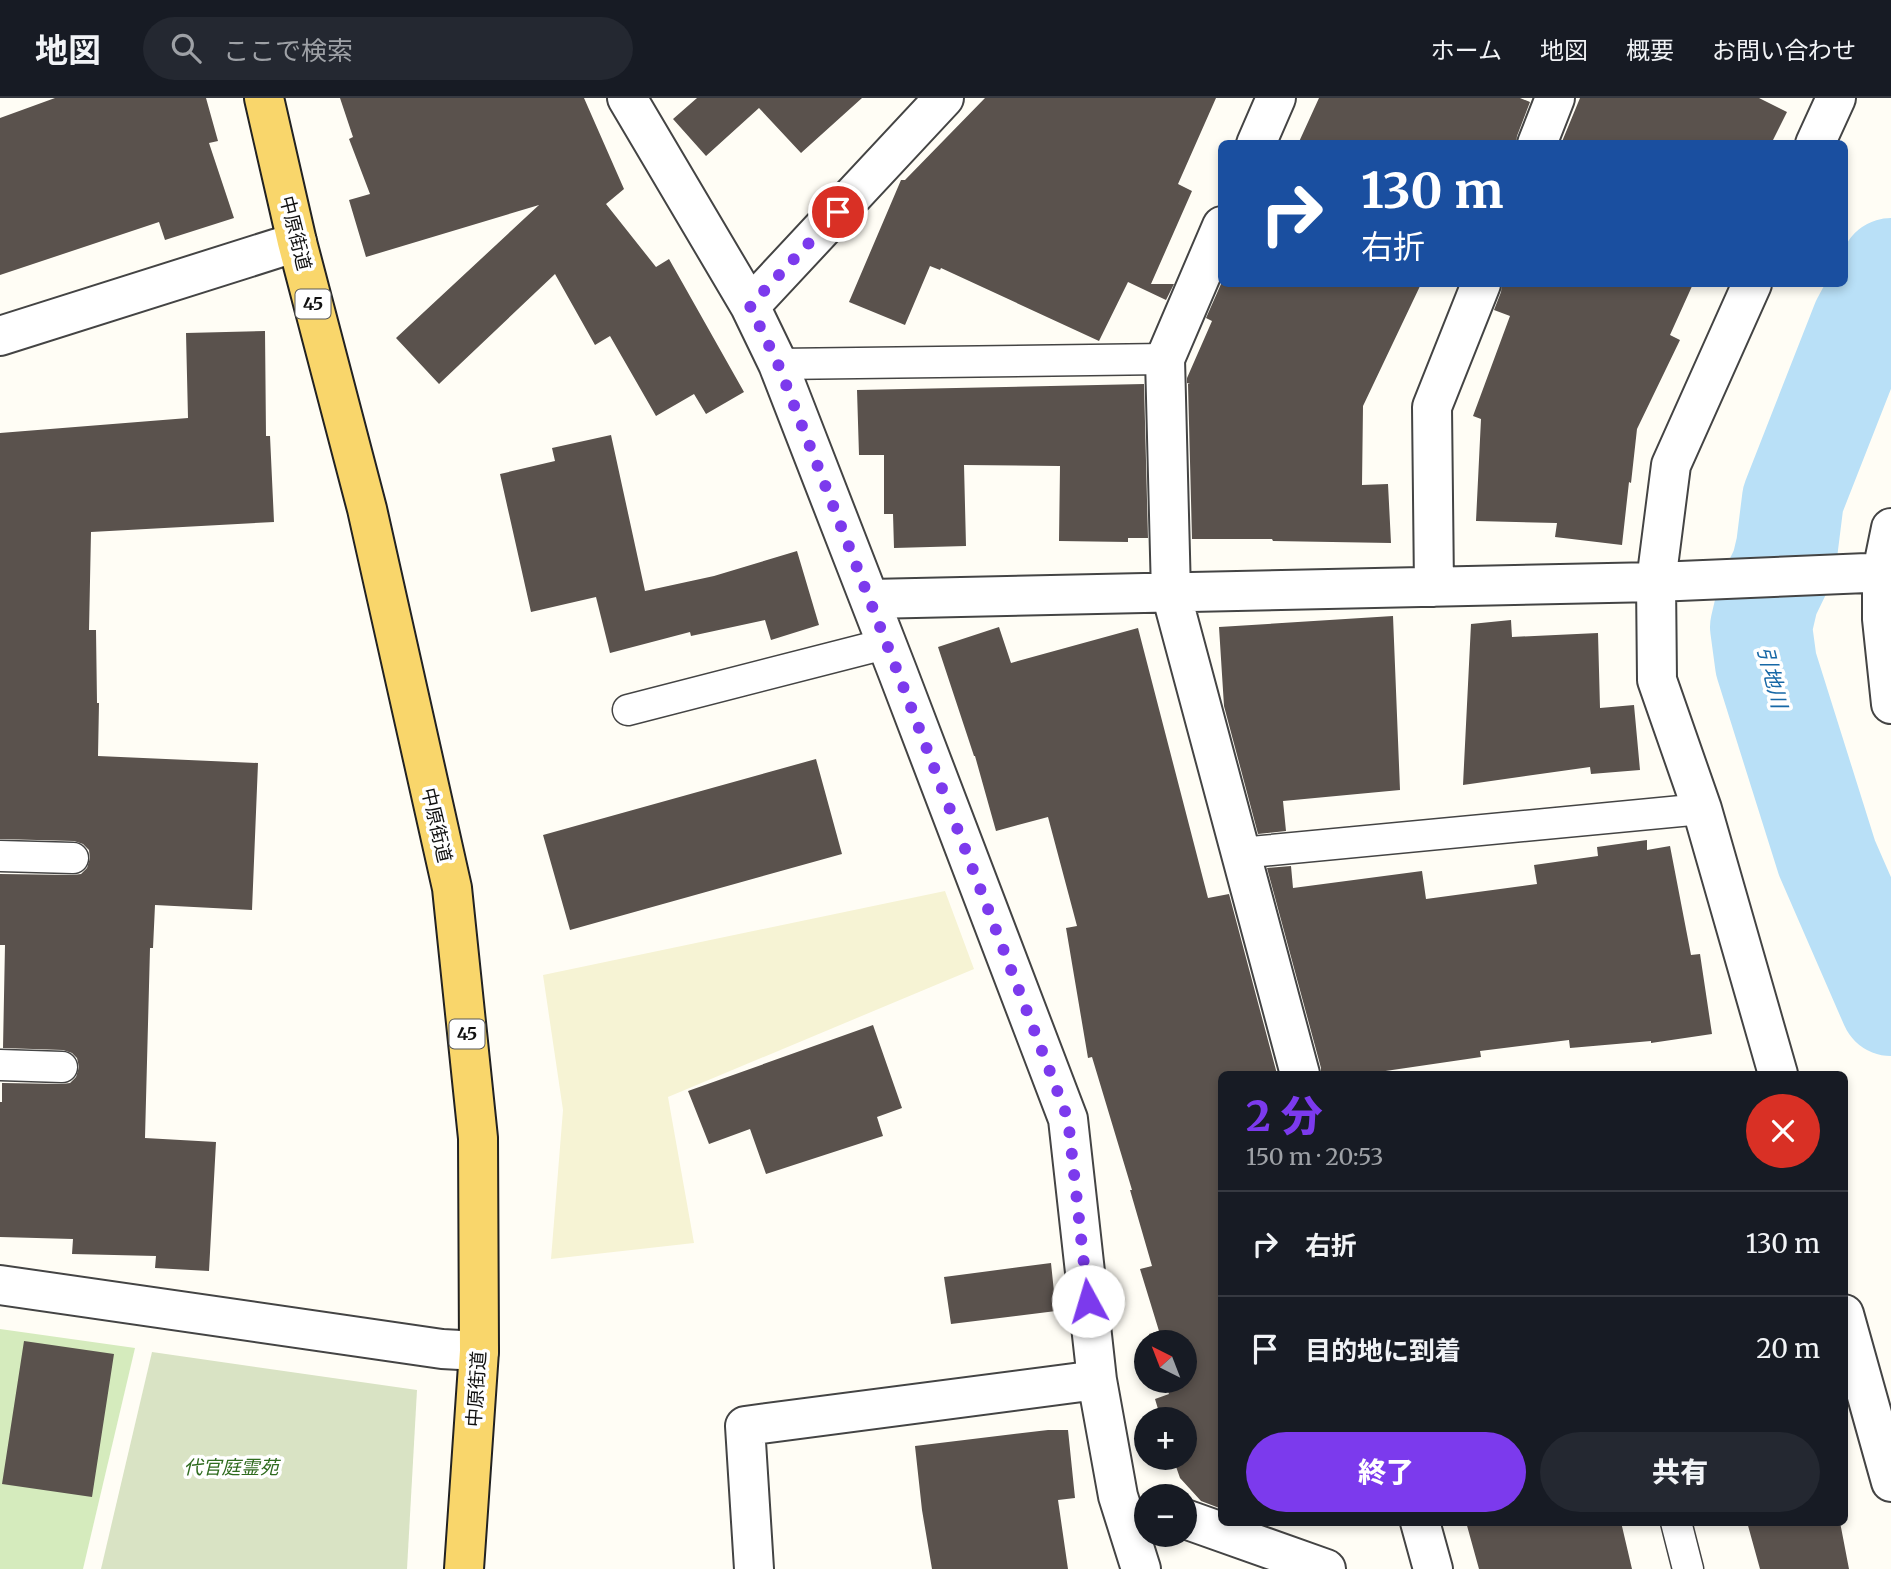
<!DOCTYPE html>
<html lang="ja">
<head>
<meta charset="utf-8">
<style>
  body { margin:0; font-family:Merriweather,"Noto Sans JP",serif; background:#242831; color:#f1f3f6; height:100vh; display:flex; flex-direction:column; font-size:26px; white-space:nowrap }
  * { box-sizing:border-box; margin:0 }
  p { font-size:23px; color:#9ea1a6 }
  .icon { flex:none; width:38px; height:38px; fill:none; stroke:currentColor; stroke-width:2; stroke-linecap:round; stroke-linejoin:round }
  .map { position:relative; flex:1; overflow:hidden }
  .sheet { position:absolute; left:1218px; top:973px; width:630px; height:455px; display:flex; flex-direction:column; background:#171b24; border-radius:10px; box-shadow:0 4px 10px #0003 }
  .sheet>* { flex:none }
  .banner { position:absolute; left:1218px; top:42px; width:630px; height:147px; border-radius:10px; box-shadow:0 4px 10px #0003; background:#1a4fa0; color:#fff; overflow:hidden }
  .needle { width:46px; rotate:318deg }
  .tools { position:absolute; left:1134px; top:1232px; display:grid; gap:14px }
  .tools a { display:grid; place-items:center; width:63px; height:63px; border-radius:50%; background:#171b24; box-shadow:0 4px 10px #0003; font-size:35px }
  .pin { position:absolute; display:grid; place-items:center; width:60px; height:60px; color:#fff; margin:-30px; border:4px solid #fff; border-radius:50%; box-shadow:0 2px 7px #0007 }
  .me { position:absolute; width:77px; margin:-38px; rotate:354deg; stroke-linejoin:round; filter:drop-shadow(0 0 5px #0008) }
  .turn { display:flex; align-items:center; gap:24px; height:147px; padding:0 28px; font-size:32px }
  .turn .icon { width:91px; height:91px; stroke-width:2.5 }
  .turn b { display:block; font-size:49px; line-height:60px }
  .round { display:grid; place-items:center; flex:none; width:74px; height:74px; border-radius:37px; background:#242831 }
  .summary { display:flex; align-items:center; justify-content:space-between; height:119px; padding:0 28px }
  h1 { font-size:42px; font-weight:800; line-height:52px; color:#7c3aed }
  .action { display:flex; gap:14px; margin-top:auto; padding:14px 28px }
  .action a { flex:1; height:80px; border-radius:42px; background:#7c3aed; color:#fff; font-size:28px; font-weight:800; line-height:80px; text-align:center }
  .action a+a { background:#242831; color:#f1f3f6 }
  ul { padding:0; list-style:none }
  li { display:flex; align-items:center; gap:21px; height:105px; padding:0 28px; border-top:2px solid #363941 }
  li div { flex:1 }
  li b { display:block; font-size:26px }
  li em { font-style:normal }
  header { display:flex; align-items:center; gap:42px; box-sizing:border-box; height:98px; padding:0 35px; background:#171b24; border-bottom:2px solid #363941 }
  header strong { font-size:33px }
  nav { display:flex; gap:38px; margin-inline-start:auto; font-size:24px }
  .search { width:490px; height:63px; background:#242831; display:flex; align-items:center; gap:18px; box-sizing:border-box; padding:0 24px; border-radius:38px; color:#9ea1a6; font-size:26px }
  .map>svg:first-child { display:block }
  .farmland { fill:#f6f3d4 }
  .green { fill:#d5ebbd }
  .cemetery { fill:#d9e3c4 }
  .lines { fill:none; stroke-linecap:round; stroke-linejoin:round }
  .river { stroke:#b9e0f7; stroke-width:102 }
  .building { fill:#5a524d }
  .service-casing { stroke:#444; stroke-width:33 }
  .minor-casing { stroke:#444; stroke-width:42 }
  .primary-casing { stroke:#222; stroke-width:42 }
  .service { stroke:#fff; stroke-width:30 }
  .minor { stroke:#fff; stroke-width:38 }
  .primary { stroke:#f9d66b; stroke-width:38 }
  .route { stroke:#7c3aed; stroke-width:12; stroke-dasharray:0 21.6 }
  .labels { text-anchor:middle; stroke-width:7; stroke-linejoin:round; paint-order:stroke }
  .shield { fill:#fff; stroke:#585858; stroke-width:2 }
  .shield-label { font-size:18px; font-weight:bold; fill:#111 }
  .street-label { font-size:19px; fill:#111; stroke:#fff }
  .park-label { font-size:19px; font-style:italic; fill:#2f6b1f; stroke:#fff }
  .water-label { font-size:21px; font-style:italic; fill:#1768a6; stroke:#fff }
</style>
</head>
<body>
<header>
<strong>地図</strong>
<div class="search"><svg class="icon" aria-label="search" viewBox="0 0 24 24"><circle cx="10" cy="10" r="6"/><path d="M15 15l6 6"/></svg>ここで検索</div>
<nav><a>ホーム</a><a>地図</a><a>概要</a><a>お問い合わせ</a></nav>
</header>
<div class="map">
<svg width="1891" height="1471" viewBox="0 0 1891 1471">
  <rect width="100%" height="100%" fill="#fffdf5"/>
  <path class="farmland" d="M 945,793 L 974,871 L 668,999 L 694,1145 L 551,1161 L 563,1012 L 543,877 Z"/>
  <path class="green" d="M 0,1231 L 135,1250 L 83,1471 L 0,1471 Z"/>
  <path class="cemetery" d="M 152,1254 L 417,1292 L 407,1471 L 101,1471 Z"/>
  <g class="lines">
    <path class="river" d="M 1891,171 L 1862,225 L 1793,401 L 1787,449 L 1782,470 L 1768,499 L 1761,529 L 1766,566 L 1827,760 L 1891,907"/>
  </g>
  <path class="building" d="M 55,0 L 206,0 L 218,43 L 209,45 L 234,120 L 165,142 L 159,124 L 0,177 L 0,20 Z
    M 340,0 L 584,0 L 624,91 L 606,106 L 656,169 L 669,161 L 744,294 L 706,316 L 694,296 L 656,318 L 610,238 L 595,247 L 555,176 L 439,286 L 396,240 L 539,107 L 366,159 L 349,102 L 370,96 L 349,41 L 353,39 Z
    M 697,0 L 862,0 L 801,55 L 759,10 L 706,58 L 673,21 Z
    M 985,0 L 1216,0 L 1178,86 L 1192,93 L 1151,186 L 1174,186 L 1166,202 L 1128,184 L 1099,243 L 941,170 L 940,172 L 930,168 L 905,227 L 849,204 L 901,82 L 905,82 Z
    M 1319,0 L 1520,0 L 1530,4 L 1517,38 L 1516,46 L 1298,46 Z
    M 1580,0 L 1759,0 L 1787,14 L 1771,46 L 1561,46 Z
    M 1221,186 L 1421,186 L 1363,308 L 1362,387 L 1388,386 L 1391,445 L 1273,443 L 1272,441 L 1192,441 L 1188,286 L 1190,286 L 1187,285 L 1187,280 L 1212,223 L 1206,220 Z
    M 1502,186 L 1693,186 L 1670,237 L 1680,242 L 1637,331 L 1631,385 L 1629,384 L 1622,447 L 1555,439 L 1557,425 L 1476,423 L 1481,321 L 1473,318 L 1510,218 L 1494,212 L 1501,194 Z
    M 265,233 L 266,338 L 270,338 L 274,424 L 91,434 L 89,532 L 96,532 L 97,605 L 99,605 L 98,658 L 258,665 L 252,812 L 155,807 L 153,850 L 150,850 L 145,1040 L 216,1044 L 209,1173 L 155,1170 L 156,1158 L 72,1156 L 73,1141 L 0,1139 L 0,1004 L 2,1004 L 2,985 L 62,986 L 70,985 L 76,979 L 79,969 L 77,960 L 72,955 L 63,952 L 3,950 L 5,847 L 0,847 L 0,776 L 73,777 L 81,776 L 87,770 L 90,760 L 89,752 L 83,746 L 74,743 L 0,741 L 0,335 L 188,320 L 186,235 Z
    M 1144,286 L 1148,440 L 1128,440 L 1128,444 L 1059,443 L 1060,368 L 964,367 L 966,448 L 894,450 L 893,416 L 884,416 L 884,357 L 859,357 L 857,292 Z
    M 611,337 L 645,493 L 714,478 L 797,453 L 819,527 L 771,542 L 765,522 L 691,538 L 690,534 L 610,555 L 596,499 L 531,514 L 500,376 L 555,363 L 552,350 Z
    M 1393,518 L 1400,692 L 1283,703 L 1286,733 L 1258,736 L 1224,608 L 1219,529 Z
    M 1511,522 L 1512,539 L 1598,535 L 1600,610 L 1634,607 L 1640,672 L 1591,676 L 1590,669 L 1463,687 L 1471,526 Z
    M 999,529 L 1011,565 L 1138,530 L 1208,800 L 1229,796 L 1277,976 L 1222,976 L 1222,1411 L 1201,1403 L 1180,1380 L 1173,1360 L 1185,1360 L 1185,1321 L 1161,1321 L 1155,1301 L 1169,1296 L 1164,1283 L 1185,1283 L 1185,1244 L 1152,1244 L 1149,1236 L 1159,1233 L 1140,1171 L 1152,1168 L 1130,1092 L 1132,1092 L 1092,959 L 1088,960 L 1066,830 L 1077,828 L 1048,719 L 996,733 L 975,658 L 974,658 L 938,549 Z
    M 816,661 L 842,756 L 570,832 L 543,737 Z
    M 1647,742 L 1647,752 L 1670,748 L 1691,857 L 1700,856 L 1712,936 L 1651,945 L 1651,943 L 1570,950 L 1569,942 L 1480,953 L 1481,959 L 1365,976 L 1321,976 L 1321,970 L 1267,770 L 1291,768 L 1293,790 L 1422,773 L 1426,801 L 1537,786 L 1534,767 L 1598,758 L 1597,749 Z
    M 873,927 L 902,1010 L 877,1019 L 883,1038 L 766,1076 L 750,1031 L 709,1046 L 688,993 Z
    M 1051,1165 L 1056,1213 L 951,1226 L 944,1179 Z
    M 24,1243 L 114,1256 L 92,1399 L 2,1386 Z
    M 1048,1332 L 1068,1332 L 1075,1400 L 1058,1402 L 1068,1471 L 932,1471 L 922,1412 L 915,1348 Z
    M 1466,1424 L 1621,1424 L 1632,1471 L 1479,1471 Z
    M 1747,1424 L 1840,1424 L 1849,1471 L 1760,1471 Z"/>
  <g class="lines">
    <defs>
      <path id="service" d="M 778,266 L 1165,261
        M 628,612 L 885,546
        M 1240,755 L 1702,711
        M 0,758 L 73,760
        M 0,967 L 62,969
        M 1676,1424 L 1688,1471"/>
      <path id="minor" d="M 627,0 L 750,208 L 778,266 L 898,575 L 1068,1021 L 1097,1282 L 1118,1398 L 1141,1471
        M 1256,46 L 1276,0
        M 1537,46 L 1555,0
        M 1815,46 L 1836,0
        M 1222,128 L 1165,261 L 1171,495 L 1300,976
        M 1752,186 L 1671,367 L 1656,484 L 1657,582 L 1702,711 L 1778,976
        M 750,208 L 944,0
        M 0,238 L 297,144
        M 1891,430 L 1882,474 L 1882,521 L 1891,606
        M 1434,489 L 1432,309 L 1481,186
        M 870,501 L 1656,484 L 1891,474
        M 0,1187 L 442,1251 L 479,1253
        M 1844,1216 L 1891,1384
        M 1185,1421 L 1326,1471
        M 1420,1424 L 1433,1471
        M 754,1471 L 745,1328 L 1097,1282"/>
      <path id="primary" d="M 264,0 L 297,144 L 367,411 L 452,790 L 478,1040 L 479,1253 L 464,1471"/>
    </defs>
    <use href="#service" class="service-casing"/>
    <use href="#minor" class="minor-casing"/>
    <use href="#primary" class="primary-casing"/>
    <use href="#service" class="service"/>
    <use href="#minor" class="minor"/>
    <use href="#primary" class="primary"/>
  </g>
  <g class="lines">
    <path class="route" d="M 838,114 L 750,208 L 778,266 L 898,575 L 1068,1021 L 1088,1203"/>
  </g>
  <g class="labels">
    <g class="shield">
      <rect x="295.5" y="191.5" width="35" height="29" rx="5"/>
      <rect x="449.5" y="921.5" width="35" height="29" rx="5"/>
    </g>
    <g class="shield-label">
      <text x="313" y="212">45</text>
      <text x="467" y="942">45</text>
    </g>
    <g class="street-label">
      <text transform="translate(296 135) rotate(76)" y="7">中原街道</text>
      <text transform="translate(437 727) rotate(77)" y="7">中原街道</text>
      <text transform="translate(476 1291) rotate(-86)" y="7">中原街道</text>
    </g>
    <g class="park-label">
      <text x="231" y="1376">代官庭霊苑</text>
    </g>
    <g class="water-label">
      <text transform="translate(1772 579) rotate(76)" y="7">引地川</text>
    </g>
  </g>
</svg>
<div class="tools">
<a><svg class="needle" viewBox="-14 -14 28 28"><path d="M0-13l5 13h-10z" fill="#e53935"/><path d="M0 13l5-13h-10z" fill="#9ea1a6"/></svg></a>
<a>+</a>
<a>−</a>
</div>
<div class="pin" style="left:838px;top:114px;background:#d93025"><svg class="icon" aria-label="arrive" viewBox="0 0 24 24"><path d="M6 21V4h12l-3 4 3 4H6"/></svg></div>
<svg class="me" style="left:1088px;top:1203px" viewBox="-20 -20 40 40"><circle r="19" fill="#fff"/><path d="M0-13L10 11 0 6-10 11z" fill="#7c3aed"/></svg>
<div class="banner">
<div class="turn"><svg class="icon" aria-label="right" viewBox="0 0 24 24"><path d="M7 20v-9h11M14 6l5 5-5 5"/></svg><div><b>130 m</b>右折</div></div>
</div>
<section class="sheet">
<div class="summary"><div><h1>2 分</h1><p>150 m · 20:53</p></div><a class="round" style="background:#d93025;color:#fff"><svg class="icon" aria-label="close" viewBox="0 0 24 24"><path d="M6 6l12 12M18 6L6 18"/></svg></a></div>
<ul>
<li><svg class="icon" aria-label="right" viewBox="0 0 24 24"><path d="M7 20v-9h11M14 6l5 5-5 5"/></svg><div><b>右折</b></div><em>130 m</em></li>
<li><svg class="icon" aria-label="arrive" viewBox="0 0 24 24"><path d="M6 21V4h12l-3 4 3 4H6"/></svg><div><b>目的地に到着</b></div><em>20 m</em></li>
</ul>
<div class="action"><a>終了</a><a>共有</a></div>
</section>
</div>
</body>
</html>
